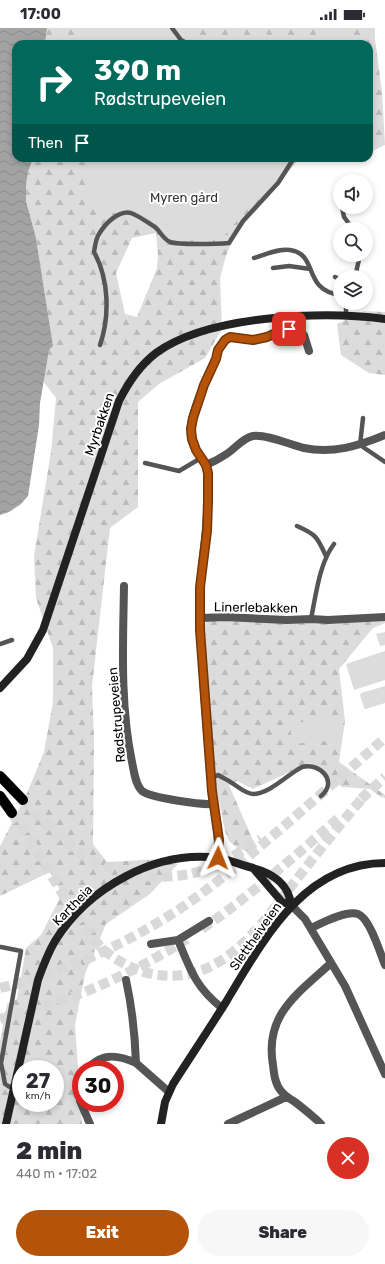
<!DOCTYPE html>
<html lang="en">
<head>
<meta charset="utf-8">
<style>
  body { margin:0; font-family:Rubik,sans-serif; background:#f7f7f7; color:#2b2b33; height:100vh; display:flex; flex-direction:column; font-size:15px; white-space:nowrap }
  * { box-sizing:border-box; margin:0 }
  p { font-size:13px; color:#7c7c81 }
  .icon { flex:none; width:22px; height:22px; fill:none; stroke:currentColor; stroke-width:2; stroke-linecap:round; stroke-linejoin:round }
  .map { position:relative; height:1096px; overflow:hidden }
  .details { display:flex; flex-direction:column; background:#fff; flex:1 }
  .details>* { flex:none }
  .banner { position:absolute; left:12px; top:12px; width:361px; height:122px; border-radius:12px; box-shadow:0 2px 6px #0003; background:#00695c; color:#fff; overflow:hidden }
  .tools { position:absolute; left:333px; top:146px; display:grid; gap:8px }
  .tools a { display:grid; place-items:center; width:40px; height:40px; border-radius:50%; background:#fff; box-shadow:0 2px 6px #0003; font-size:20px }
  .speed { position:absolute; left:12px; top:1032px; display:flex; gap:8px; font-size:20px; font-weight:700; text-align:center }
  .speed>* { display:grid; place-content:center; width:52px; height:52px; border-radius:50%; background:#fff; box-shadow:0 2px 6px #0003; line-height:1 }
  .speed small { font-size:10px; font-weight:400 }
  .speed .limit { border:6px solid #d22; background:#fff; color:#111 }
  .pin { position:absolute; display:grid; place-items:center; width:34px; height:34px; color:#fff; margin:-17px; border-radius:8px; box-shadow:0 2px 6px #0006 }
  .me { position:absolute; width:44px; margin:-22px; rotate:2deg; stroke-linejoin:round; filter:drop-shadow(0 0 3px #0008) }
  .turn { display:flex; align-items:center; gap:14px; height:84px; padding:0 16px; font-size:18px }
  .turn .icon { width:52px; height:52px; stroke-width:2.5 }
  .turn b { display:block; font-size:28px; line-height:34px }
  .then { display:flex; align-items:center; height:38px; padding:0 16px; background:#0003; gap:8px; font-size:15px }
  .round { display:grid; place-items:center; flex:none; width:42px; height:42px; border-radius:21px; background:#f7f7f7 }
  .headline { display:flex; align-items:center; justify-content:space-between; height:68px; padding:0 16px }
  h1 { font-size:24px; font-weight:800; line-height:30px }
  .button { display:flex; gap:8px; margin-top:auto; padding:8px 16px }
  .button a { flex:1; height:46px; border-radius:24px; background:#b45309; color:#fff; font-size:16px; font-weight:800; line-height:46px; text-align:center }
  .button a+a { background:#f7f7f7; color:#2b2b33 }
  .status { display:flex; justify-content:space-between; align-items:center; height:28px; padding:0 20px; background:#fff; direction:ltr }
  .status svg { height:11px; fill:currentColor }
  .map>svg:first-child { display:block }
  .forest { fill:url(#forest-firs); fill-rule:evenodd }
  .park { fill:#dcdcdc }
  .water { fill:url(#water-waves) }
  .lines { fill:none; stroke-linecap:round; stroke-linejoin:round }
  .primary-tunnel { stroke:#d9d9d9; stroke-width:10; stroke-dasharray:10 5; stroke-linecap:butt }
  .primary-casing { stroke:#dbdbdb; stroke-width:11 }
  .lane { stroke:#555; stroke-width:4.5 }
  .street { stroke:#555; stroke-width:8 }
  .secondary { stroke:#222; stroke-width:8 }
  .primary { stroke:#000; stroke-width:10 }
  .route-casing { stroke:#753606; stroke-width:10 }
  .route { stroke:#b45309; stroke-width:7 }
  .labels { text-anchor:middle; stroke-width:4; stroke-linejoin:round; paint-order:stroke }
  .park-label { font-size:13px; fill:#333; stroke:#fff }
  .street-label { font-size:13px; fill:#000; stroke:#fff }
</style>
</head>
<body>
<div class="status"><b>17:00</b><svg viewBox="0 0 49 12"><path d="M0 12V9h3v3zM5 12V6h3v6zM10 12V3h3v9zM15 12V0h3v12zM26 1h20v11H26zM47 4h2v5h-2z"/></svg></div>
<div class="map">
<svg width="385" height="1096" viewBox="0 0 385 1096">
  <defs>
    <pattern id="forest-firs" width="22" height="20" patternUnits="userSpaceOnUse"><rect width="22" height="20" fill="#dcdcdc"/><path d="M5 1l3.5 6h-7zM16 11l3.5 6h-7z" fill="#bbb"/></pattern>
    <pattern id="water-waves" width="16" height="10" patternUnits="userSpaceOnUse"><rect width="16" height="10" fill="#a3a3a3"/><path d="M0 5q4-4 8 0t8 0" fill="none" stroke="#8b8b8b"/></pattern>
  </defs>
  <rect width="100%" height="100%" fill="#fff"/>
  <path class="forest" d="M 47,0 L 375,0 L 375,11 L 382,64 L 385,117 L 370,124 L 369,123 L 369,16 L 45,16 Z
    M 33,130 L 300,130 L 234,208 L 226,228 L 220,250 L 222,301 L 205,330 L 159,356 L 138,374 L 138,479 L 110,500 L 92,658 L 94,712 L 93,816 L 107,834 L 160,831 L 178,836 L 150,866 L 106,896 L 85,946 L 75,997 L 82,1096 L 0,1096 L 0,1013 L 7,976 L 17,971 L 26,920 L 41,907 L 62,866 L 50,844 L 0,868 L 0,818 L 25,770 L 44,724 L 53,674 L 53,620 L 36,570 L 34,528 L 51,424 L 56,370 L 43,353 L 49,322 L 53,318 L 36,210 L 26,173 L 26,157 L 28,144 ZM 156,205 L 158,228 L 157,240 L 137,289 L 125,286 L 116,245 L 132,210 ZM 21,1041 L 55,1041 L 55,1075 L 21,1075 Z
    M 364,283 L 385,284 L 385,347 L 369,345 L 341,327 L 337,296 Z
    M 208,589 L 385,589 L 385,595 L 373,600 L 339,641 L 345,693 L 339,734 L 385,767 L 385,770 L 381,769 L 370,761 L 342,759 L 310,735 L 253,761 L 237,753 L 229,757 L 252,810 L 248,824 L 236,819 L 229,813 L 225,803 L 217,763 L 211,713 L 209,662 L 201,609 Z"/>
  <path class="park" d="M 84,0 L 188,0 L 200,11 L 264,6 L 316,14 L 320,0 L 342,0 L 349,16 L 81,16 Z
    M 90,130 L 290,130 L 224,208 L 169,208 L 78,170 L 88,153 Z
    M 385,604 L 385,617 L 380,618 L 376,606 Z
    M 385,623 L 385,652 L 354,662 L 346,636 Z
    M 385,658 L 385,675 L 366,681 L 364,680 L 360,667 L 361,665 Z
    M 337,691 L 339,712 L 292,716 L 290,695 Z"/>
  <path class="water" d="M 0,0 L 47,0 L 45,16 L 16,16 L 16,130 L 33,130 L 28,144 L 26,157 L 26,173 L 36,210 L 53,318 L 49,322 L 40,375 L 39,397 L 28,468 L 21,476 L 9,484 L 0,487 Z"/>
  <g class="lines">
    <path class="primary-tunnel" d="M 361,771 L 385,749
      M 23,772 C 39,789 55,807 74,821 C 115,851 173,858 219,836 C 233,829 247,819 261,811
      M 12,785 C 29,812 46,838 62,865 C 75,884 88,907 105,923 C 120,935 138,944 157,947 C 226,956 263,893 300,847 C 321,820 343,793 365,767
      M 202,901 C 251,867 296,827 341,788
      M 0,960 C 59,946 115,921 167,889 C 204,866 237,838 270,810 C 309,777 347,743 385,710
      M 0,991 C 67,975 129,948 187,911"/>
    <defs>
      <path id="primary" d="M 0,748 L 23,772
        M 0,768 L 12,785"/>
    </defs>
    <use href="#primary" class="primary-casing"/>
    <path class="lane" d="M 172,0 L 181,12 L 188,16
      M 342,179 L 344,189 L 353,201
      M 254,230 C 265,227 279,220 290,222 C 319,226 302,262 340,267
      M 273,240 L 289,238 L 310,241
      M 335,249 L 340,251
      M 355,249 L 360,227
      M 346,288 L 346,275
      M 100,317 C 110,288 109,251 94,224 C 95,218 96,210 99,206 C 105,196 118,182 131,185 C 139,188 147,194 155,199 C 160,203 163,211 170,214 C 179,217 218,216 229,215 L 243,193 L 278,155 L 294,130
      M 363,390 L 360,417 L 385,434
      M 145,435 L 179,443 L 201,430
      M 297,498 C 317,507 317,509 326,528
      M 311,591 C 316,567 319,536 334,516
      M 0,616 L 12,612
      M 212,750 L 218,747 C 223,750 228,752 232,755 C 239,759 245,766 254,766 C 268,765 282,752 294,744 C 297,742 300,740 302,739 C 319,734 339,753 321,768
      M 1,919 L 21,923 L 1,1035 L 5,1056 L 8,1058 L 14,1060"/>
    <path class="street" d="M 206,437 C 213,434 219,431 225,427 C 234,422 242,410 253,408 C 266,406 291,417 304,420 C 332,426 359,418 385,407
      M 124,558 C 123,617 120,677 132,734 C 134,743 135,756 142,763 C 151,770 201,777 214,776
      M 201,590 L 225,589 L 287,592 L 311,591 L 328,592 L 385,589
      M 218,830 C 220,807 214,786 212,763 C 208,718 204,672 202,627 C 200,605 199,582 200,559 C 203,524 209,490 208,455 C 208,449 209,442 206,437 C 201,428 193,421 191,410 C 188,386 206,355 215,334 C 218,327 218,317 225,312 C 233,306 243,312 252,312 C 255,312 258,311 261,310 C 278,307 287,295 304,307 L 309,323
      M 291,877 L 305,891 L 345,958 L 385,1046
      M 209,893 L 178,912 C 190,941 196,960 222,980
      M 311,900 C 322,895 346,882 358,886 C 370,890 380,925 385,937
      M 151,916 L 178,912
      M 126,952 C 132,979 135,1008 136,1035 L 169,1064
      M 88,1041 C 101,1024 119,1027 136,1035
      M 81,1055 L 80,1073 L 90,1096
      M 228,1096 L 286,1069
      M 321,1096 C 313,1088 304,1081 295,1074 C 290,1071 285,1068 281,1063 C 275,1056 274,1046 273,1037 C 264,986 299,965 331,935"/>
    <path class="secondary" d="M 0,660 L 27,631 L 43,602 L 119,373 C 128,355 139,338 156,325 C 208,287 323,283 385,291
      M 6,1096 L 38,952 C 43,938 48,925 55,913 C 88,860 155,822 218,830 C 230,832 241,837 253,840 C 272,845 289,856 291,877 L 282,874 L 253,840
      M 161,1096 L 165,1074 L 173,1056 C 191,1028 209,1001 226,974 C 263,913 303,835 385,835"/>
    <use href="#primary" class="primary"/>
  </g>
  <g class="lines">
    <defs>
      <path id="route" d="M 218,830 L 219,812 L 212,763 L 200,602 L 200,559 L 207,503 L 208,473 L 208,445 L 206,437 L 196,422 L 192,411 L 191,401 L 193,390 L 204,357 L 216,331 L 218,322 L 225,312 L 230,309 L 253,312 L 267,309 L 280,303 L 289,301"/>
    </defs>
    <use href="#route" class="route-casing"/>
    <use href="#route" class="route"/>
  </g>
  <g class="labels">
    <g class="park-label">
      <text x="184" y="174">Myren gård</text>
    </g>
    <g class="street-label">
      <text transform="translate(99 396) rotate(-71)" y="5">Myrbakken</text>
      <text transform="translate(256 579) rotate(1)" y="5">Linerlebakken</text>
      <text transform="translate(116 687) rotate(-95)" y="5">Rødstrupeveien</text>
      <text transform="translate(72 877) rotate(-46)" y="5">Kartheia</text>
      <text transform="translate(255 908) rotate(-55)" y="5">Slettheiveien</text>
    </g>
  </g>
</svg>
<div class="tools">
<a><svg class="icon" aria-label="sound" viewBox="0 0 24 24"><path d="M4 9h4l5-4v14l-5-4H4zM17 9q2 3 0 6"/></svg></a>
<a><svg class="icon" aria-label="search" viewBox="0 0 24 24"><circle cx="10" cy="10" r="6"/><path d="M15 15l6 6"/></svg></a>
<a><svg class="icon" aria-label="layers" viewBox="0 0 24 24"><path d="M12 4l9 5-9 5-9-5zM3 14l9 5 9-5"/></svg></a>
</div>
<div class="speed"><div>27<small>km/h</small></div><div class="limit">30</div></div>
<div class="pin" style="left:289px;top:301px;background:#d93025"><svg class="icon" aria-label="arrive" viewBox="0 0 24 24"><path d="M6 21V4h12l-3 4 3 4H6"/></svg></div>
<svg class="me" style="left:218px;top:830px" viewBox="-20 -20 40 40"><path d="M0-17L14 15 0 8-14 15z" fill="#b45309" stroke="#fff" stroke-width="4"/></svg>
<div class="banner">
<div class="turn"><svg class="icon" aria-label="right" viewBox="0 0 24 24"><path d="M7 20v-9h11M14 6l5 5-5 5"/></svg><div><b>390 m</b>Rødstrupeveien</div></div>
<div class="then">Then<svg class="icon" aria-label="arrive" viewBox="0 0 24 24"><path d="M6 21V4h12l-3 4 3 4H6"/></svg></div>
</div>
</div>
<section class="details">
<div class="headline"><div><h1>2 min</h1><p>440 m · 17:02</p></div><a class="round" style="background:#d93025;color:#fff"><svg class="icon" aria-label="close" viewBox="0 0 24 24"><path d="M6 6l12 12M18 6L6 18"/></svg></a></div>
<div class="button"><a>Exit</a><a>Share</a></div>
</section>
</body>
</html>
